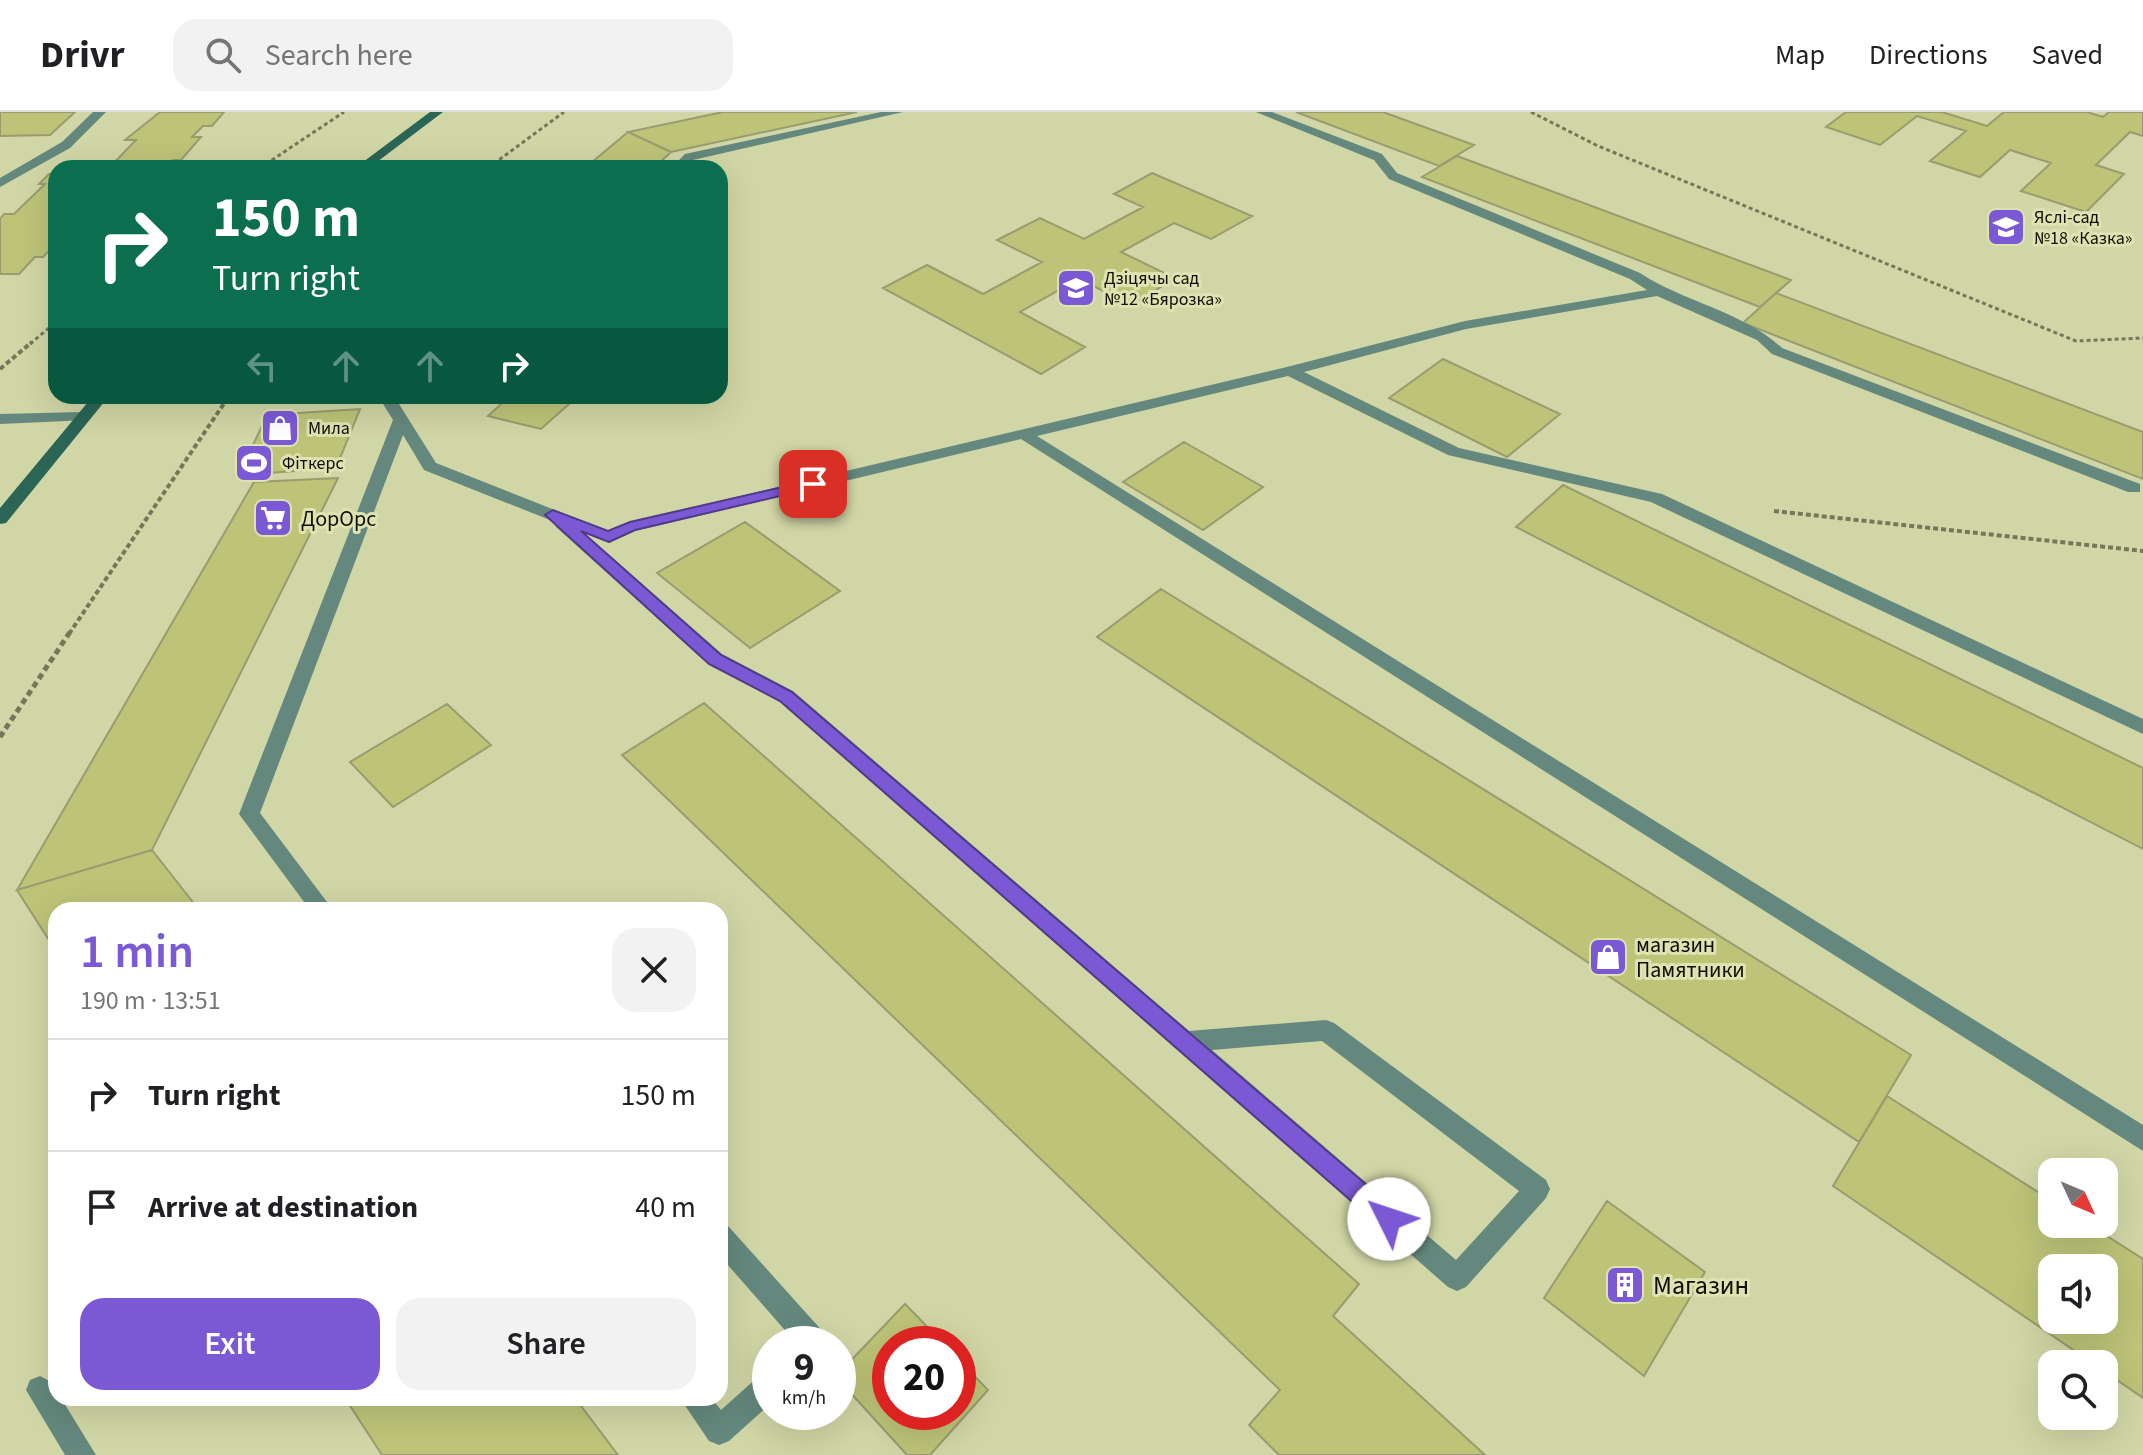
<!DOCTYPE html>
<html lang="en">
<head>
<meta charset="utf-8">
<style>
  body { margin:0; font-family:"Source Sans 3",sans-serif; background:#f2f2f2; color:#202124; height:100vh; display:flex; flex-direction:column; font-size:30px; white-space:nowrap }
  * { box-sizing:border-box; margin:0 }
  p { font-size:26px; color:#757577 }
  .icon { flex:none; width:44px; height:44px; fill:none; stroke:currentColor; stroke-width:2; stroke-linecap:round; stroke-linejoin:round }
  .map { position:relative; flex:1; overflow:hidden }
  .drawer { position:absolute; left:48px; top:790px; width:680px; height:504px; display:flex; flex-direction:column; background:#fff; border-radius:24px; box-shadow:0 8px 32px #0002 }
  .drawer>* { flex:none }
  .guide { position:absolute; left:48px; top:48px; width:680px; height:244px; border-radius:24px; box-shadow:0 8px 32px #0002; background:#0b6e4f; color:#fff; overflow:hidden }
  .needle { width:52px; rotate:134deg }
  .buttons { position:absolute; left:2038px; top:1046px; display:grid; gap:16px }
  .buttons a { display:grid; place-items:center; width:80px; height:80px; border-radius:16px; background:#fff; box-shadow:0 8px 32px #0002; font-size:40px }
  .speed { position:absolute; left:752px; top:1214px; display:flex; gap:16px; font-size:40px; font-weight:700; text-align:center }
  .speed>* { display:grid; place-content:center; width:104px; height:104px; border-radius:50%; background:#fff; box-shadow:0 8px 32px #0002; line-height:1 }
  .speed small { font-size:20px; font-weight:400 }
  .speed .limit { border:12px solid #d22; background:#fff; color:#111 }
  .pin { position:absolute; display:grid; place-items:center; width:68px; height:68px; color:#fff; margin:-34px; border-radius:16px; box-shadow:0 4px 12px #0006 }
  .me { position:absolute; width:88px; margin:-44px; rotate:311deg; stroke-linejoin:round; filter:drop-shadow(0 0 6px #0008) }
  .turn { display:flex; align-items:center; gap:28px; height:168px; padding:0 32px; font-size:36px }
  .turn .icon { width:104px; height:104px; stroke-width:2.5 }
  .turn b { display:block; font-size:56px; line-height:68px }
  .lanes { display:flex; align-items:center; height:76px; padding:0 32px; background:#0003; justify-content:center; gap:40px; direction:ltr }
  .lanes .off { opacity:.35 }
  .round { display:grid; place-items:center; flex:none; width:84px; height:84px; border-radius:24px; background:#f2f2f2 }
  .overview { display:flex; align-items:center; justify-content:space-between; height:136px; padding:0 32px }
  h1 { font-size:48px; font-weight:600; line-height:60px; color:#7c59d4 }
  .button { display:flex; gap:16px; margin-top:auto; padding:16px 32px }
  .button a { flex:1; height:92px; border-radius:24px; background:#7c59d4; color:#fff; font-size:32px; font-weight:600; line-height:92px; text-align:center }
  .button a+a { background:#f2f2f2; color:#202124 }
  ul { padding:0; list-style:none }
  li { display:flex; align-items:center; gap:24px; height:112px; padding:0 32px; border-top:2px solid #e0e0e0 }
  li div { flex:1 }
  li b { display:block; font-size:30px }
  li em { font-style:normal }
  header { display:flex; align-items:center; gap:48px; box-sizing:border-box; height:112px; padding:0 40px; background:#fff; border-bottom:2px solid #e0e0e0 }
  header strong { font-size:38px }
  nav { display:flex; gap:44px; margin-inline-start:auto; font-size:28px }
  .search { width:560px; height:72px; background:#f2f2f2; display:flex; align-items:center; gap:20px; box-sizing:border-box; padding:0 28px; border-radius:24px; color:#757577; font-size:30px }
  .map>svg:first-child { display:block }
  .building { fill:#bdc478; stroke:#989c6e; stroke-width:2; fill-rule:evenodd }
  .lines { fill:none; stroke-linecap:round; stroke-linejoin:round }
  .path-far2 { stroke:#757858; stroke-width:3; stroke-dasharray:4 3; stroke-linecap:butt }
  .path-far1 { stroke:#757858; stroke-width:4; stroke-dasharray:5 3; stroke-linecap:butt }
  .path { stroke:#757858; stroke-width:5; stroke-dasharray:6 4; stroke-linecap:butt }
  .lane { fill:#64887d; fill-rule:evenodd }
  .secondary { fill:#2a6555; fill-rule:evenodd }
  .route { fill:#7c59d4; stroke:#513a8a; stroke-width:2 }
  .labels { text-anchor:middle; stroke-width:6; stroke-linejoin:round; paint-order:stroke }
  .far-poi-label { font-size:18px; fill:#0f1001; stroke:#dee3b2; text-anchor:start }
  .poi-label { font-size:22px; fill:#0f1001; stroke:#dee3b2; text-anchor:start }
  .near-poi-label { font-size:26px; fill:#0f1001; stroke:#dee3b2; text-anchor:start }
</style>
</head>
<body>
<header>
<strong>Drivr</strong>
<div class="search"><svg class="icon" aria-label="search" viewBox="0 0 24 24"><circle cx="10" cy="10" r="6"/><path d="M15 15l6 6"/></svg>Search here</div>
<nav><a>Map</a><a>Directions</a><a>Saved</a></nav>
</header>
<div class="map">
<svg width="2143" height="1343" viewBox="0 0 2143 1343">
  <rect width="100%" height="100%" fill="#d1d6a6"/>
  <path class="building" d="M 0,0 L 75,0 L 50,23 L 0,24 Z
    M 160,0 L 224,0 L 212,14 L 203,14 L 192,25 L 201,25 L 181,48 L 173,48 L 166,56 L 109,56 L 136,28 L 125,28 Z
    M 723,0 L 857,0 L 671,40 L 628,20 Z
    M 1296,0 L 1383,0 L 1474,33 L 1439,54 Z
    M 1846,0 L 1942,0 L 1987,14 L 2004,0 L 2087,0 L 2103,5 L 2109,0 L 2143,0 L 2143,24 L 2130,20 L 2096,53 L 2124,62 L 2086,100 L 2021,79 L 2051,51 L 2010,38 L 1980,65 L 1930,49 L 1966,19 L 1917,4 L 1880,33 L 1826,15 Z
    M 628,20 L 671,40 L 654,56 L 585,56 Z
    M 1457,44 L 1791,168 L 1760,195 L 1422,65 Z
    M 1152,61 L 1252,104 L 1211,127 L 1174,111 L 1121,140 L 1175,166 L 1132,193 L 1079,167 L 1020,200 L 1085,235 L 1041,262 L 883,176 L 927,153 L 983,182 L 1042,150 L 997,128 L 1040,106 L 1084,127 L 1143,95 L 1114,82 Z
    M 49,62 L 56,62 L 56,131 L 43,145 L 35,145 L 19,162 L 0,162 L 0,107 L 4,102 L 14,102 L 45,72 L 39,72 Z
    M 1776,181 L 2143,320 L 2143,367 L 1743,211 Z
    M 1443,247 L 1560,302 L 1507,345 L 1389,286 Z
    M 510,284 L 574,284 L 577,285 L 541,317 L 488,304 Z
    M 360,297 L 336,356 L 239,363 L 267,303 Z
    M 1184,330 L 1263,375 L 1203,418 L 1123,370 Z
    M 338,366 L 152,738 L 17,778 L 254,370 Z
    M 1563,373 L 2143,656 L 2143,737 L 1516,415 Z
    M 745,410 L 840,479 L 750,536 L 657,461 Z
    M 1161,477 L 1911,943 L 1859,1030 L 1097,525 Z
    M 704,591 L 1359,1172 L 1333,1204 L 1485,1343 L 1279,1343 L 1249,1313 L 1280,1278 L 622,643 Z
    M 447,592 L 491,633 L 393,695 L 350,650 Z
    M 152,738 L 199,798 L 56,798 L 56,839 L 17,778 Z
    M 1887,984 L 2052,1089 L 2052,1112 L 2088,1112 L 2143,1147 L 2143,1286 L 2104,1259 L 2104,1252 L 2094,1252 L 1833,1074 ZM 2052,1156 L 2104,1156 L 2104,1208 L 2052,1208 Z
    M 1607,1089 L 1705,1160 L 1644,1264 L 1544,1186 Z
    M 905,1192 L 944,1232 L 890,1232 L 890,1300 L 958,1300 L 958,1247 L 988,1278 L 930,1343 L 907,1343 L 838,1267 L 838,1262 Z
    M 345,1286 L 575,1286 L 618,1343 L 382,1343 Z"/>
  <g class="lines">
    <path class="path-far2" d="M 1531,0 L 1598,34 L 2076,229 L 2143,226
      M 260,56 L 344,0
      M 488,56 L 564,0
      M 30,232 L 56,210"/>
    <path class="path-far1" d="M 0,257 L 32,230
      M 1774,399 L 2143,439
      M 69,522 L 229,284"/>
    <path class="path" d="M 0,625 L 70,520"/>
    <path class="lane" d="M 93,0 L 106,0 L 70,36 L 0,75 L 0,66 L 62,30 Z
      M 881,0 L 903,0 L 693,48 L 684,56 L 671,56 L 685,42 Z
      M 1256,0 L 1272,0 L 1382,42 L 1397,61 L 1640,161 C 1684,190 1744,200 1782,236 L 2140,372 L 2140,380 L 2128,380 L 1772,242 L 1757,228 L 1657,184 L 1466,217 L 1304,260 L 1459,336 L 1662,382 L 2143,607 L 2143,622 L 1651,390 L 1448,343 L 1288,264 L 1037,324 L 2143,1013 L 2143,1039 L 1021,327 L 635,419 L 609,431 L 584,421 L 722,542 L 793,579 L 1189,919 L 1326,908 L 1334,911 L 1546,1068 L 1550,1077 L 1546,1086 L 1466,1175 L 1457,1179 L 1448,1175 L 779,589 L 708,552 L 556,415 L 555,410 L 424,358 L 403,323 L 260,701 L 333,798 L 310,798 L 239,702 L 393,308 L 378,284 L 394,284 L 436,351 L 608,419 L 630,410 L 1287,255 L 1465,209 L 1647,178 L 1630,167 L 1389,67 L 1374,48 ZM 1322,929 L 1519,1079 L 1456,1148 L 1212,938 Z
      M 83,300 L 91,305 L 88,308 L 0,312 L 0,302 Z
      M 720,1111 L 729,1115 L 825,1222 L 829,1232 L 797,1232 L 720,1144 Z
      M 770,1259 L 770,1292 L 729,1329 L 719,1333 L 709,1329 L 680,1286 L 711,1286 L 721,1298 L 760,1263 Z
      M 40,1264 C 51,1269 56,1274 56,1286 L 61,1286 L 96,1343 L 65,1343 L 26,1278 L 30,1268 Z"/>
    <path class="secondary" d="M 430,0 L 443,0 L 369,56 L 355,56 Z
      M 93,284 L 109,284 L 6,411 L 0,412 L 0,396 Z"/>
  </g>
  <path class="route" d="M 813,368 L 820,372 L 818,375 L 635,418 L 609,430 L 581,419 L 721,543 L 792,580 L 1397,1099 L 1400,1107 L 1397,1115 L 1389,1119 L 1381,1115 L 780,589 L 709,552 L 545,403 L 553,398 L 608,419 L 630,410 Z"/>
  <defs>
    <symbol id="school-square" viewBox="-11 -11 22 22"><rect x="-9" y="-9" width="18" height="18" rx="4" fill="#7c59d4" stroke="#dee3b2"/><path d="M0-5L7-2L0 1L-7-2ZM-4 1L0 2.5L4 1V4Q0 6-4 4Z" fill="#fff"/></symbol>
    <symbol id="shop-square" viewBox="-11 -11 22 22"><rect x="-9" y="-9" width="18" height="18" rx="4" fill="#7c59d4" stroke="#dee3b2"/><path d="M-5-2.5h2.3a2.7 3.5 0 0 1 5.4 0H5L5.5 6h-11ZM-1.5-2.5h3a1.5 2.3 0 0 0-3 0Z" fill="#fff"/></symbol>
    <symbol id="stadium-square" viewBox="-11 -11 22 22"><rect x="-9" y="-9" width="18" height="18" rx="4" fill="#7c59d4" stroke="#dee3b2"/><path d="M0-5a6.5 5 0 1 0 0 10a6.5 5 0 1 0 0-10ZM-3.5-1.8h7v3.6h-7Z" fill="#fff"/></symbol>
    <symbol id="supermarket-square" viewBox="-11 -11 22 22"><rect x="-9" y="-9" width="18" height="18" rx="4" fill="#7c59d4" stroke="#dee3b2"/><path d="M-6-5.5h2.5l.6 2H6L4.5 2H-2.5L-4.4-4H-6ZM-1.5 3.2a1.3 1.3 0 1 0 .1 0ZM3 3.2a1.3 1.3 0 1 0 .1 0Z" fill="#fff"/></symbol>
    <symbol id="building-square" viewBox="-11 -11 22 22"><rect x="-9" y="-9" width="18" height="18" rx="4" fill="#7c59d4" stroke="#dee3b2"/><path d="M-4-6H4V6H1V3H-1V6H-4ZM-2.5-4.3h1.7v1.8h-1.7ZM.8-4.3h1.7v1.8H.8ZM-2.5-1h1.7V.8h-1.7ZM.8-1h1.7V.8H.8Z" fill="#fff"/></symbol>
  </defs>
  <g fill-rule="evenodd">
    <use href="#school-square" x="1984" y="93" width="44" height="44"/>
    <use href="#school-square" x="1054" y="154" width="44" height="44"/>
    <use href="#shop-square" x="258" y="294" width="44" height="44"/>
    <use href="#stadium-square" x="232" y="329" width="44" height="44"/>
    <use href="#supermarket-square" x="251" y="384" width="44" height="44"/>
    <use href="#shop-square" x="1586" y="823" width="44" height="44"/>
    <use href="#building-square" x="1603" y="1151" width="44" height="44"/>
  </g>
  <g class="labels">
    <g class="far-poi-label">
      <text x="2034" y="111">Яслі-сад<tspan x="2034" dy="21">№18 «Казка»</tspan></text>
      <text x="1104" y="172">Дзіцячы сад<tspan x="1104" dy="21">№12 «Бярозка»</tspan></text>
      <text x="308" y="322">Мила</text>
      <text x="282" y="357">Фіткерс</text>
    </g>
    <g class="poi-label">
      <text x="301" y="414">ДорОрс</text>
      <text x="1636" y="840">магазин<tspan x="1636" dy="25">Памятники</tspan></text>
    </g>
    <g class="near-poi-label">
      <text x="1653" y="1182">Магазин</text>
    </g>
  </g>
</svg>
<div class="buttons">
<a><svg class="needle" viewBox="-14 -14 28 28"><path d="M0-13l5 13h-10z" fill="#e53935"/><path d="M0 13l5-13h-10z" fill="#757577"/></svg></a>
<a><svg class="icon" aria-label="sound" viewBox="0 0 24 24"><path d="M4 9h4l5-4v14l-5-4H4zM17 9q2 3 0 6"/></svg></a>
<a><svg class="icon" aria-label="search" viewBox="0 0 24 24"><circle cx="10" cy="10" r="6"/><path d="M15 15l6 6"/></svg></a>
</div>
<div class="speed"><div>9<small>km/h</small></div><div class="limit">20</div></div>
<div class="pin" style="left:813px;top:372px;background:#d93025"><svg class="icon" aria-label="arrive" viewBox="0 0 24 24"><path d="M6 21V4h12l-3 4 3 4H6"/></svg></div>
<svg class="me" style="left:1389px;top:1107px" viewBox="-20 -20 40 40"><circle r="19" fill="#fff"/><path d="M0-13L10 11 0 6-10 11z" fill="#7c59d4"/></svg>
<div class="guide">
<div class="turn"><svg class="icon" aria-label="right" viewBox="0 0 24 24"><path d="M7 20v-9h11M14 6l5 5-5 5"/></svg><div><b>150 m</b>Turn right</div></div>
<div class="lanes"><svg class="icon off" aria-label="left" viewBox="0 0 24 24"><path d="M17 20v-9H6M10 6l-5 5 5 5"/></svg><svg class="icon off" aria-label="ahead" viewBox="0 0 24 24"><path d="M12 20V5M6 11l6-6 6 6"/></svg><svg class="icon off" aria-label="ahead" viewBox="0 0 24 24"><path d="M12 20V5M6 11l6-6 6 6"/></svg><svg class="icon" aria-label="right" viewBox="0 0 24 24"><path d="M7 20v-9h11M14 6l5 5-5 5"/></svg></div>
</div>
<section class="drawer">
<div class="overview"><div><h1>1 min</h1><p>190 m · 13:51</p></div><a class="round"><svg class="icon" aria-label="close" viewBox="0 0 24 24"><path d="M6 6l12 12M18 6L6 18"/></svg></a></div>
<ul>
<li><svg class="icon" aria-label="right" viewBox="0 0 24 24"><path d="M7 20v-9h11M14 6l5 5-5 5"/></svg><div><b>Turn right</b></div><em>150 m</em></li>
<li><svg class="icon" aria-label="arrive" viewBox="0 0 24 24"><path d="M6 21V4h12l-3 4 3 4H6"/></svg><div><b>Arrive at destination</b></div><em>40 m</em></li>
</ul>
<div class="button"><a>Exit</a><a>Share</a></div>
</section>
</div>
</body>
</html>
